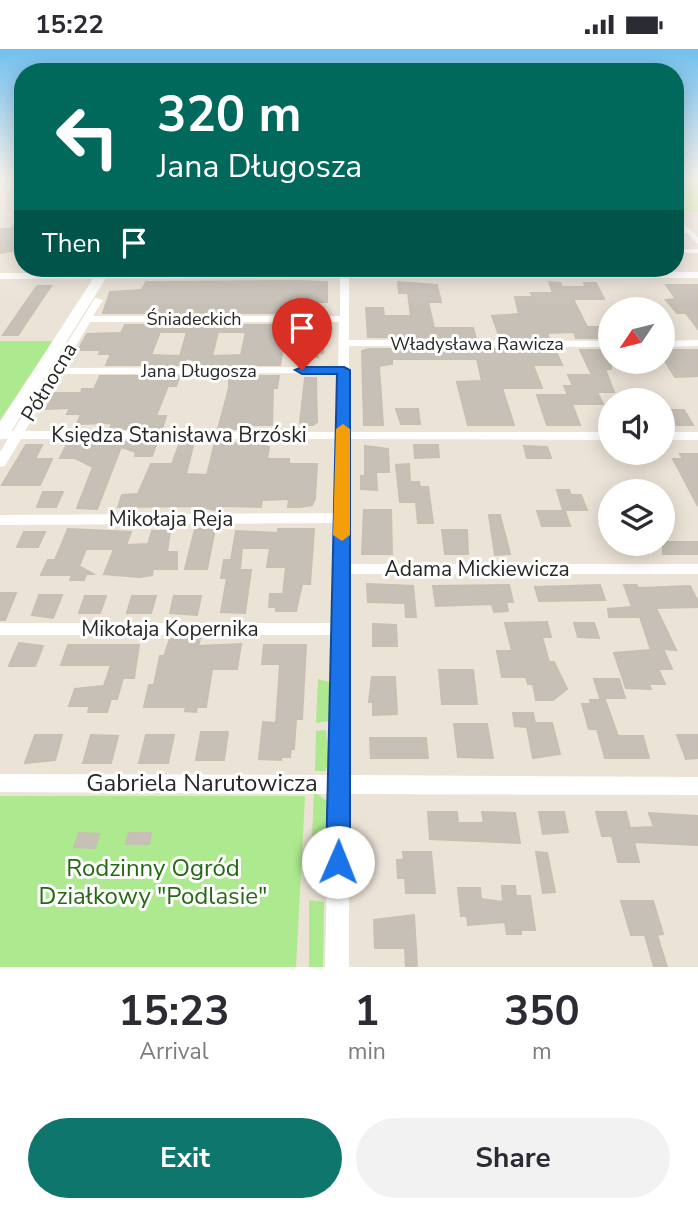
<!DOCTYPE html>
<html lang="en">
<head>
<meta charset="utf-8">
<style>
  body { margin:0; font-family:"Nunito Sans",sans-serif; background:#f2f2f3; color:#2b2b33; height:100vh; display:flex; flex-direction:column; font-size:26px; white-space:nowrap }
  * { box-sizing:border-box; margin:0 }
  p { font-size:23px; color:#7c7c81 }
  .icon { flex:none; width:38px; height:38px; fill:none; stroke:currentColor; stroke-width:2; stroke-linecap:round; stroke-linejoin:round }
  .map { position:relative; height:918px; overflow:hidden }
  .drawer { display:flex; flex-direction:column; background:#fff; flex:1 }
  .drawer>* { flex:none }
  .hud { position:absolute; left:14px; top:14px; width:670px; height:214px; border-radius:28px; box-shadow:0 4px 18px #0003; background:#00695c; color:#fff; overflow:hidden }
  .needle { width:46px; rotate:235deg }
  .tools { position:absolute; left:598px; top:248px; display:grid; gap:14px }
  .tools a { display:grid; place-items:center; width:77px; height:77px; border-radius:50%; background:#fff; box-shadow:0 4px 18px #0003; font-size:35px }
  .pin { position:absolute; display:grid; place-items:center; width:60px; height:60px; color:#fff; margin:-72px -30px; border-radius:50% 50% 50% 0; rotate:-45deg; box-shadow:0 0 7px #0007 }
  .pin .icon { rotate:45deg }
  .me { position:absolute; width:77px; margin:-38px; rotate:1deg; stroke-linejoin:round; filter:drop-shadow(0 0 5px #0008) }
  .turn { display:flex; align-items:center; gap:24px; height:147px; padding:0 28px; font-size:32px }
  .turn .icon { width:91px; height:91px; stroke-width:2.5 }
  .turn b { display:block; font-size:49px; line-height:60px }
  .then { display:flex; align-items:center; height:66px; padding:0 28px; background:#0003; gap:14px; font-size:26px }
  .eta { display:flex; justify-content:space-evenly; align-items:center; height:119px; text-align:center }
  .eta b { font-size:42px; font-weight:700; line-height:49px }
  .action { display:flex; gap:14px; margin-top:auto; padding:14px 28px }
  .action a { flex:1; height:80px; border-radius:42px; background:#0f766e; color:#fff; font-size:28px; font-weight:700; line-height:80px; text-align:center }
  .action a+a { background:#f2f2f3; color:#2b2b33 }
  .status { display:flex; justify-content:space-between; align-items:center; height:49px; padding:0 35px; background:#fff; direction:ltr }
  .status svg { height:19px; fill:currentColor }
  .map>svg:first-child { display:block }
  .green { fill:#ade98e }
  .pitch { fill:#c5f188 }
  .building { fill:#c7c0b7; stroke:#c7bfb1; stroke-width:2; fill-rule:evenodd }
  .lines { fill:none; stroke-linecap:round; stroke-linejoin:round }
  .lane-far1 { stroke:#fff; stroke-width:3.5 }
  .lane { stroke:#fff; stroke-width:5 }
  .street { fill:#fff; fill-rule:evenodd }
  .secondary { fill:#fff; fill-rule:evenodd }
  .route { fill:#1a73e8; stroke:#114b97; stroke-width:2 }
  .slow { fill:#f59e0b }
  .labels { text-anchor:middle; stroke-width:6; stroke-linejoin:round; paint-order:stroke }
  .far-street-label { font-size:18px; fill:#282828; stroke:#fff }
  .street-label { font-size:21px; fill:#282828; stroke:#fff }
  .near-street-label { font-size:24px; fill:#282828; stroke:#fff }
  .near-park-label { font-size:24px; fill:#256a13; stroke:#fff }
</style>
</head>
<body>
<div class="status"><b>15:22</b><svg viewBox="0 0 49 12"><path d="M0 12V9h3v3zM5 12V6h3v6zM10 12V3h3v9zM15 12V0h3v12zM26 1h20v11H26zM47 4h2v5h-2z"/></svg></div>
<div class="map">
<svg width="698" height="918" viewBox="0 0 698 918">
  <rect width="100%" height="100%" fill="#ece3d7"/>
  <path class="green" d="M 0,292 L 53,292 L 0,371 Z
    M 318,630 L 330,633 L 329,672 L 316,674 Z
    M 326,681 L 328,716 L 325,722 L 315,722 L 316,682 Z
    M 314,743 L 327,752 L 326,831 L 310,835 Z
    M 0,747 L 305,747 L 296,918 L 0,918 Z
    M 309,851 L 324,853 L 323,918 L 309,918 Z"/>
  <path class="pitch" d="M 676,129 L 698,129 L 698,163 L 676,161 Z"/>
  <path class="building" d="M 14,176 L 23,176 L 23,200 L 0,204 L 0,180 L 11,180 Z
    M 296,232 L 327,233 L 327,253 L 309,253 L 308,259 L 289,260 L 288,264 L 103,264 L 110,243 L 142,241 L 146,233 Z
    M 398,233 L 437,236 L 441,253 L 428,253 L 434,279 L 473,279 L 476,289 L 368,288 L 366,259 L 383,259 L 384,267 L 411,267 L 408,244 L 399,244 Z
    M 549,233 L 560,234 L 562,238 L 586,238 L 584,234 L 596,234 L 604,250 L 573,250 L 587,278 L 602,278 L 608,289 L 576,289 L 574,283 L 547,284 L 549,289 L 500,289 L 492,267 L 519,265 L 515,248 L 533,248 L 531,244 L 553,244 Z
    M 666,236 L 698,236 L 698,280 L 686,264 L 677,264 L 666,251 L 676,250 Z
    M 37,237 L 51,237 L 18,286 L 3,286 Z
    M 125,276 L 287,276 L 280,316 L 196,316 L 197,312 L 186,309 L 184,316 L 106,316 L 111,305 L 99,305 L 101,301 L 78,301 L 87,285 L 121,284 ZM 160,283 L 187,283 L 180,307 L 151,306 ZM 218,283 L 246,283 L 241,306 L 212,307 Z
    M 302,283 L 325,283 L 323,304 L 318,305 L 318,308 L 300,308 Z
    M 369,300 L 555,300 L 562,316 L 533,316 L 542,339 L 502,339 L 514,376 L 468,376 L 457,333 L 482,332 L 477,310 L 392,310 L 392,315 L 379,317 L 383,376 L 364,376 L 362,302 Z
    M 580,301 L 611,301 L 611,320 L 605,320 L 614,343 L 597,343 L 603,355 L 572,355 L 580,376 L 547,376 L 537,346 L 568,346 L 564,337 L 573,337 L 568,326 L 592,326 Z
    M 677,301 L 698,301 L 698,327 L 675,328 L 663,309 L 663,302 Z
    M 100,327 L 180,327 L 176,337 L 168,337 L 156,367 L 166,367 L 162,380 L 110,380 L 112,374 L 77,375 L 81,365 L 67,365 L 70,359 L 46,360 L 55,344 L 81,344 L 82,340 L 94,340 Z
    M 223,327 L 279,327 L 277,339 L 273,339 L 272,376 L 237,376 L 236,380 L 218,380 L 229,339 L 229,329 Z
    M 305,329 L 316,329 L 317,373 L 313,376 L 301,376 L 300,373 Z
    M 396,360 L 418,360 L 420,375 L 401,375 Z
    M 663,361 L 684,361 L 693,376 L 672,376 Z
    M 104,393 L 157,393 L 152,407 L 135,407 L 136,403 L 121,398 L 97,460 L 77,459 L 93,418 L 75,409 L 60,409 L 66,397 L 103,396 Z
    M 180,393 L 194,393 L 186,425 L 207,426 L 215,393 L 261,396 L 269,398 L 267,410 L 289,410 L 289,415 L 317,415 L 315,450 L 312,456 L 300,458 L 288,458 L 289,450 L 262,451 L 261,458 L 224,457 L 218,462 L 199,457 L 118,458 L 122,446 L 138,445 L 151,415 L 172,415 Z
    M 26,396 L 42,396 L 35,410 L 52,410 L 40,436 L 2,436 Z
    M 414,396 L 438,396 L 439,408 L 415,409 Z
    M 365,397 L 388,400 L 389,423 L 376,423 L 377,441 L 361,440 L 361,427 L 365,427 Z
    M 524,397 L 547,398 L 551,409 L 527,409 Z
    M 680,405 L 698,405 L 698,457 L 673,410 L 683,410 Z
    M 409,415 L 410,433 L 419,433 L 420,438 L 428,438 L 433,474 L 418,474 L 416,453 L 400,453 L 396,416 Z
    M 557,441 L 569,441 L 571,446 L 581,446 L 587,461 L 563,461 Z
    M 43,443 L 63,443 L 56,458 L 37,458 Z
    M 364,461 L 391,461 L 392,505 L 362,505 Z
    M 537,462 L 565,462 L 570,477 L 542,477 Z
    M 489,466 L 500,466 L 510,505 L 495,506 Z
    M 68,480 L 131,483 L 126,496 L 148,495 L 152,482 L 170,482 L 167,503 L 177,503 L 177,520 L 153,520 L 152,526 L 139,528 L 104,525 L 114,500 L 86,500 L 79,517 L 93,525 L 86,525 L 84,531 L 70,531 L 72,526 L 41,526 L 48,511 L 55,511 Z
    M 195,480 L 215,480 L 207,520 L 185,520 Z
    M 278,480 L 314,480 L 310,535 L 302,535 L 296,562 L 276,562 L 276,558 L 269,558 L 270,545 L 283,545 L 286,518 L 267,518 L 270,499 L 242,499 L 240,521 L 251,521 L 245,564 L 221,563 L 227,529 L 221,529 L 224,511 L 231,511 L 236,482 L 278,484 Z
    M 442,481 L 467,481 L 468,505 L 445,505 Z
    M 24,483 L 45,483 L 38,498 L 17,498 Z
    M 663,493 L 698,493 L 698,505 L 663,505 Z
    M 367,535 L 413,537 L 416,568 L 406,568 L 405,554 L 368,553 Z
    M 509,536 L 513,553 L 506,553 L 508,562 L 494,563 L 492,555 L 436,557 L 433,537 Z
    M 600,536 L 605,551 L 539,552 L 535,538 Z
    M 624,536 L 637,536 L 638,539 L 690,537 L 698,553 L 698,558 L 656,559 L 676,601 L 663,600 L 672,620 L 658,620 L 665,635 L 649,635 L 651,640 L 626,639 L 614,604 L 651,601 L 640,568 L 609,568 L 608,560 L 632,558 Z
    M 0,544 L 16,544 L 5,571 L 0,571 Z
    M 39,546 L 62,546 L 53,569 L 32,566 Z
    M 85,547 L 106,547 L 100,564 L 79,564 Z
    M 132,547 L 156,547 L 151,564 L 127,564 Z
    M 174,547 L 201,547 L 197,566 L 170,564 Z
    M 547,573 L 551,588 L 542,588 L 549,613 L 554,613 L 567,640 L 553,651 L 536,651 L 533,635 L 528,635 L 526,628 L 502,628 L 497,602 L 512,602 L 505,574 Z
    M 574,574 L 594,574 L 599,589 L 578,588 Z
    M 373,575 L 396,576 L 397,597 L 373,597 Z
    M 170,590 L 200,590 L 198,597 L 241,595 L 237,620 L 212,620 L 206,658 L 197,658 L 196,663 L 185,662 L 186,658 L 144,658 L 149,636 L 154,636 L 160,607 L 164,607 Z
    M 19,594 L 43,597 L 35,617 L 9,617 Z
    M 68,596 L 139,596 L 134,629 L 123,629 L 117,650 L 111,650 L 107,663 L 88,663 L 90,657 L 69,657 L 75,640 L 104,637 L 111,616 L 61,616 Z
    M 264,596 L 306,596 L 302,670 L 296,670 L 294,700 L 291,700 L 290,708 L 281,708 L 281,711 L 259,710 L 263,673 L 276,674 L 280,615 L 262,615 Z
    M 439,621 L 473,621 L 477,655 L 442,655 Z
    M 372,628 L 395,628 L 397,665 L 373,666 L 373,653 L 369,653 Z
    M 594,630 L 619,630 L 625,649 L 600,649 Z
    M 590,651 L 605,651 L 618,687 L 643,687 L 649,709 L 605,709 L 597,680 L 589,680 L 582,655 L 591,655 Z
    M 513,664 L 533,664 L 535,674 L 552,674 L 560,705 L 533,709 L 527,678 L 515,677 Z
    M 454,675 L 487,675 L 493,709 L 458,708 Z
    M 201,683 L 228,683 L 224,711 L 196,711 Z
    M 35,686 L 62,686 L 55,711 L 25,714 Z
    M 91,686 L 118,687 L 111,714 L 83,714 Z
    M 146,686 L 174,686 L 168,714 L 139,714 Z
    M 677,686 L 698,686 L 698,709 L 686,710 Z
    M 370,689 L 426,689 L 428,709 L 371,709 Z
    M 428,763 L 457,763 L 458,774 L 484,774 L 482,763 L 515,764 L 520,794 L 430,790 Z
    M 539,763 L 564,763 L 568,783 L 543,785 Z
    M 596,763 L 626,763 L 630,779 L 654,778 L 649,764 L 698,767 L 698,796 L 634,793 L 639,813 L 618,813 L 612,787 L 602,787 Z
    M 79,784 L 99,785 L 95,799 L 74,798 Z
    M 129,784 L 151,784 L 149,795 L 126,795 Z
    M 403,803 L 431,803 L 435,844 L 406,844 L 405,829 L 398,829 L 397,811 L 404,811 Z
    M 536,803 L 547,804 L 555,843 L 543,844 Z
    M 502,837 L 515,837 L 516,847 L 530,847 L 535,881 L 521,881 L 521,885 L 507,885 L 505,873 L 468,876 L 467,867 L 461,867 L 458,839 L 480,839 L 481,850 L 503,853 Z
    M 621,852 L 653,852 L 663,885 L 657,886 L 667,918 L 654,918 L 645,886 L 631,886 Z
    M 414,866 L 417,918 L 406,918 L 405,899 L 375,899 L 374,871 Z"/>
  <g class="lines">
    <path class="lane-far1" d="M 16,129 L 9,137 L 23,139
      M 676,183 L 688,182
      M 676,202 L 698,202"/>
    <path class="lane" d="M 129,226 L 134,219"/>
    <path class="street" d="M 676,167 L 698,188 L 698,195 L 676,173 Z
      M 698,223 L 698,229 L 349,229 L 349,291 L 611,292 L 611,298 L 349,297 L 349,383 L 611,383 L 611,391 L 349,390 L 349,515 L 698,515 L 698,525 L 349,525 L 349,726 L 698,728 L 698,746 L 349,745 L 349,918 L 325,918 L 329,745 L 0,743 L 0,725 L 329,726 L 332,586 L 0,586 L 0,574 L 333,574 L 335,474 L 0,476 L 0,466 L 335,464 L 337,390 L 21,390 L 5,417 L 0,418 L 0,403 L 8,390 L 0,390 L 0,382 L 13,382 L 95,249 L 103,251 L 93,267 L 340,267 L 340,229 L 0,230 L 0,224 ZM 90,273 L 339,273 L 338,318 L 63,319 ZM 338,324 L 337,383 L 25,382 L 59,325 Z
      M 698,291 L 698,297 L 663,298 L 663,292 Z
      M 663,383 L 698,383 L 698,391 L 663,391 Z"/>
    <path class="secondary" d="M 100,219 L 112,219 L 9,386 L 0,391 L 0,373 Z"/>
  </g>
  <linearGradient id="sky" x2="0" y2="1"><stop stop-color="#71c0ef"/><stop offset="0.5" stop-color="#f6f2ed"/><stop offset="1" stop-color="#f6f2ed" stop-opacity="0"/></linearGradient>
  <rect width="698" height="257" fill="url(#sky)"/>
  <path class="route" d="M 344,318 L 350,321 L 350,813 L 347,821 L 338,825 L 329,821 L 326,813 L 337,325 L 302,325 L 295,321 L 302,318 Z"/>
  <path class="slow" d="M 343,375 L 350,380 L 350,486 L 342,492 L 333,486 L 336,380 Z"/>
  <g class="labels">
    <g class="far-street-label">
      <text x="194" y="276">Śniadeckich</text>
      <text x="477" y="301">Władysława Rawicza</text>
      <text x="199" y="328">Jana Długosza</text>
    </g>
    <g class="street-label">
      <text transform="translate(49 333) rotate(-59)" y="7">Północna</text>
      <text x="179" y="393">Księdza Stanisława Brzóski</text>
      <text x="171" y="477">Mikołaja Reja</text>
      <text x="477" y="527">Adama Mickiewicza</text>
      <text x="170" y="587">Mikołaja Kopernika</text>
    </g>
    <g class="near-street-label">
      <text x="202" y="742">Gabriela Narutowicza</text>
    </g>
    <g class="near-park-label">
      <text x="153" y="827">Rodzinny Ogród<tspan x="153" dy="28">Działkowy "Podlasie"</tspan></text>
    </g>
  </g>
</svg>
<div class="tools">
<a><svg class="needle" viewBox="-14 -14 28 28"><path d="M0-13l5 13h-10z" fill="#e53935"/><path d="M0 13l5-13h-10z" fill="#7c7c81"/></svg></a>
<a><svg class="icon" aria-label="sound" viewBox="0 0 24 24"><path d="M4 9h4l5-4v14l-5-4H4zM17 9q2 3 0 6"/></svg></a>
<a><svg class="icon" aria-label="layers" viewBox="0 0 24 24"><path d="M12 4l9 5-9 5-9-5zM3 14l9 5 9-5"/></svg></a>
</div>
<div class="pin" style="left:302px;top:321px;background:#d93025"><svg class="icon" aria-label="arrive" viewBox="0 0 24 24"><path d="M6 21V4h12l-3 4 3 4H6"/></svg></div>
<svg class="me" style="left:338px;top:813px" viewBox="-20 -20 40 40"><circle r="19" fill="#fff"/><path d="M0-13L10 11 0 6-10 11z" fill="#1a73e8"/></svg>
<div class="hud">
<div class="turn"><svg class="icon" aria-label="left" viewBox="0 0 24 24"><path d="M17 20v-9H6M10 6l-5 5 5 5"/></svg><div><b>320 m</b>Jana Długosza</div></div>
<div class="then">Then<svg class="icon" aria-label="arrive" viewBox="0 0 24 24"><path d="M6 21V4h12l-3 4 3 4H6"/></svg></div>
</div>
</div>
<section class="drawer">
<div class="eta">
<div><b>15:23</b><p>Arrival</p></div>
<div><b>1</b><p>min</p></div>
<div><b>350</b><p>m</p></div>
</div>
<div class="action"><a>Exit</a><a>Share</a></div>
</section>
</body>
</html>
